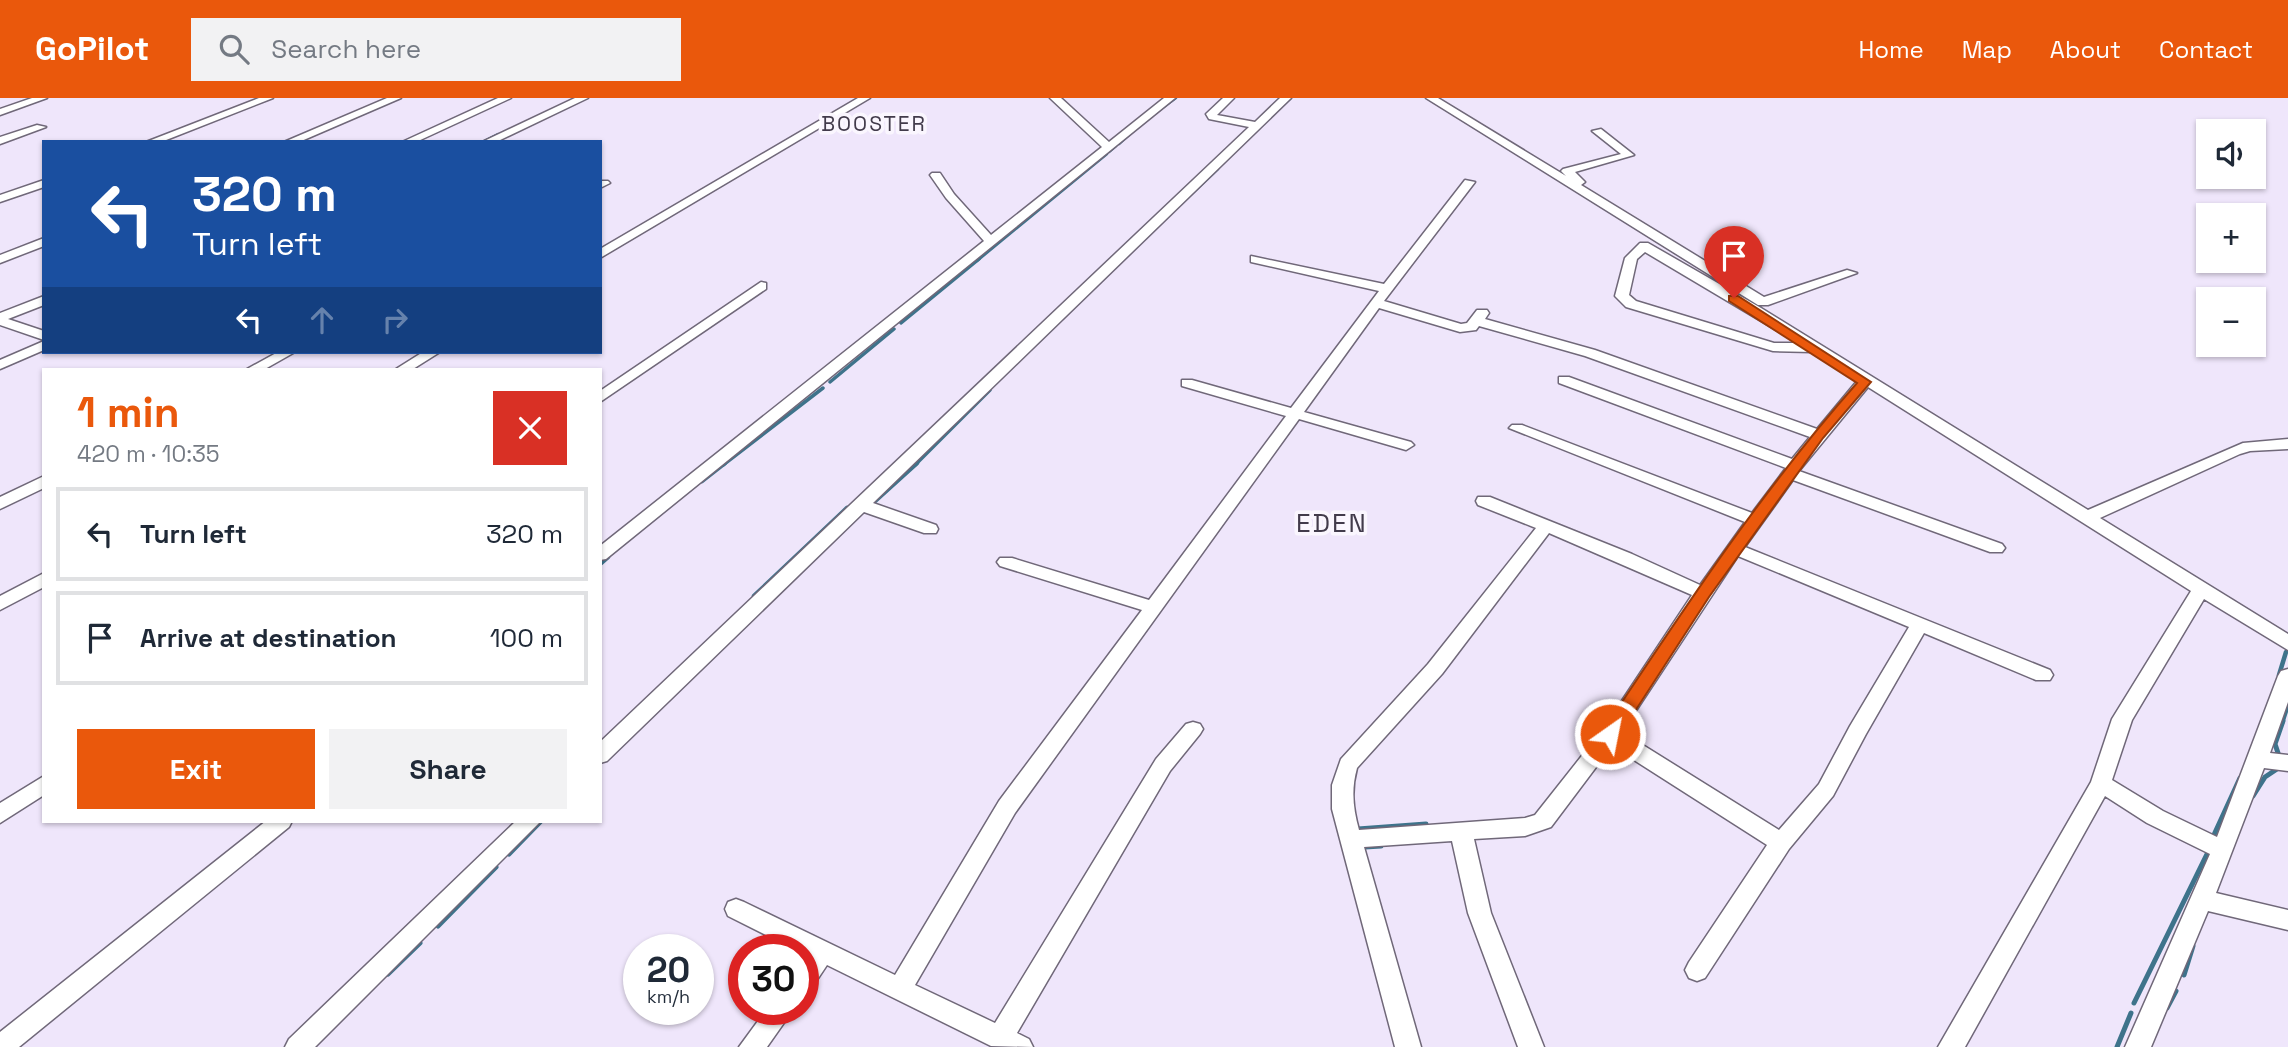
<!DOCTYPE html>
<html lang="en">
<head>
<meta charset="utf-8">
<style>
  body { margin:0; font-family:"Space Grotesk",sans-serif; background:#f2f2f3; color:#1f2937; height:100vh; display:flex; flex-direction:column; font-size:26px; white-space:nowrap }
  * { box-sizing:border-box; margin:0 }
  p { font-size:23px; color:#747a83 }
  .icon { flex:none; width:38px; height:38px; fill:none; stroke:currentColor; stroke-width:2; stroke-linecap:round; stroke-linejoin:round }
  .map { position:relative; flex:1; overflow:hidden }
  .details { position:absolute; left:42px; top:270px; width:560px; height:455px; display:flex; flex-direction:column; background:#fff; border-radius:0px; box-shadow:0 2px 5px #0004 }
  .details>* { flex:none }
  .top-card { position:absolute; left:42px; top:42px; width:560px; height:214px; border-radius:0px; box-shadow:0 2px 5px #0004; background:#1a4fa0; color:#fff; overflow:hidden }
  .controls { position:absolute; left:2196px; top:21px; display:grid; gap:14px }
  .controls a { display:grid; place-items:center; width:70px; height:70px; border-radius:0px; background:#fff; box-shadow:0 2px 5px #0004; font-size:35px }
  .speed { position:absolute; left:623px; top:836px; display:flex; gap:14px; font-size:35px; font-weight:700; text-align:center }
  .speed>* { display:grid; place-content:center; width:91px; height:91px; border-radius:50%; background:#fff; box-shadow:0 2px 5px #0004; line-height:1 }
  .speed small { font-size:18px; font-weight:400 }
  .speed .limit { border:10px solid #d22; background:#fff; color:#111 }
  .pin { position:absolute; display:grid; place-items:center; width:60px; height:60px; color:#fff; margin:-72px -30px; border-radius:50% 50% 50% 0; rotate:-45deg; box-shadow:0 0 7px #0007 }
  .pin .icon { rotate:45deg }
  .me { position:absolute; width:77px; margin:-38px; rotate:33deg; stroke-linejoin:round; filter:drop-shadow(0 0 5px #0008) }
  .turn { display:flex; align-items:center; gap:24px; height:147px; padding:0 35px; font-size:32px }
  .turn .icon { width:91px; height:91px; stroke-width:2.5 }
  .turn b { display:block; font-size:49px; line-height:60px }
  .lanes { display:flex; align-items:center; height:66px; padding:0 35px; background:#0003; justify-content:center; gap:35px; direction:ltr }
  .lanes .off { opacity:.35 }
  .round { display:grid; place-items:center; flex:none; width:74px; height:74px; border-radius:0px; background:#f2f2f3 }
  .overview { display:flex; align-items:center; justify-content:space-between; height:119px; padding:0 35px }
  h1 { font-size:42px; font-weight:800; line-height:52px; color:#ea580c }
  .primary-button { display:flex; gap:14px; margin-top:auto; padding:14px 35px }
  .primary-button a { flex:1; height:80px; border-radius:0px; background:#ea580c; color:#fff; font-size:28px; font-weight:800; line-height:80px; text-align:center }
  .primary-button a+a { background:#f2f2f3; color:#1f2937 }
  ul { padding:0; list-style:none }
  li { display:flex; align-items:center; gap:21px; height:94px; margin:0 14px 10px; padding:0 21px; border:4px solid #e0e1e3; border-radius:0px }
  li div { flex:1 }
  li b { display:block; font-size:26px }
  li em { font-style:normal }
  header { display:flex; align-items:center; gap:42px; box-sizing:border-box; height:98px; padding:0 35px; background:#ea580c; color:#fff }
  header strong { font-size:33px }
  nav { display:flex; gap:38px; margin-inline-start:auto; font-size:24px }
  .search { width:490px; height:63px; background:#f2f2f3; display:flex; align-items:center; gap:18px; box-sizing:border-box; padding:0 24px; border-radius:0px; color:#747a83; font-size:26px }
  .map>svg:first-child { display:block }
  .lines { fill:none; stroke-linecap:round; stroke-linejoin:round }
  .stream-far3 { stroke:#3e738b; stroke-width:2.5 }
  .stream-far2 { stroke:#3e738b; stroke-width:3.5 }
  .stream-far1 { stroke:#3e738b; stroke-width:4.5 }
  .stream { stroke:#3e738b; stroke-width:5 }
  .minor-casing { stroke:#706879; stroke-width:3 }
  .minor { fill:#fff; fill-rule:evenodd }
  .route { fill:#ea580c; stroke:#983908; stroke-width:2 }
  .labels { text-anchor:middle; stroke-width:7; stroke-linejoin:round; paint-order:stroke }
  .far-quarter-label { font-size:21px; letter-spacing:2px; fill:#423b4b; stroke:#faf6fe }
  .quarter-label { font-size:26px; letter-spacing:2px; fill:#423b4b; stroke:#faf6fe }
</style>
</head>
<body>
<header>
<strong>GoPilot</strong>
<div class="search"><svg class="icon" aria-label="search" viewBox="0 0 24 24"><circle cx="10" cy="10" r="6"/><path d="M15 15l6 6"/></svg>Search here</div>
<nav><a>Home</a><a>Map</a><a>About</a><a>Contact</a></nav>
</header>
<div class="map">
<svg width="2288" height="949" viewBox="0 0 2288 949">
  <rect width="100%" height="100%" fill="#efe6fb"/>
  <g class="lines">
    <path class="stream-far3" d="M 1279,11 L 1291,0
      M 1157,14 L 1176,0
      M 482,44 L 498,36
      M 1119,46 L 1131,35
      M 1109,54 L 1116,48
      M 1181,106 L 1218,71
      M 977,163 L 1107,56"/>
    <path class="stream-far2" d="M 901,225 L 979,161
      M 830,284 L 894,231
      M 723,367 L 823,290
      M 915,367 L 990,292"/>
    <path class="stream-far1" d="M 702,383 L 725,365
      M 875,403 L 917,365
      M 600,466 L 608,459
      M 754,498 L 847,410
      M 2279,577 L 2286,554
      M 2282,625 L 2288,607"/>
    <path class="stream" d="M 2278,655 L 2275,646 L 2283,623
      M 2253,698 L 2265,679 L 2277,671
      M 1358,731 L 1426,726
      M 2213,739 L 2240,680
      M 1365,749 L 1381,748
      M 509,756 L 541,723
      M 438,828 L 496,769
      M 388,876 L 420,845
      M 2184,877 L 2193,848
      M 2134,905 L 2209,752
      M 2167,910 L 2176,893
      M 2117,949 L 2131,915"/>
    <defs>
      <path id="minor" d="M 32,0 L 47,0 L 0,17 L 0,11 Z
        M 259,0 L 273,0 L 161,44 L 146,44 Z
        M 387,0 L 401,0 L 299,44 L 284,44 Z
        M 498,0 L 511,0 L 416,44 L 402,44 Z
        M 575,0 L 588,0 L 496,44 L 482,44 Z
        M 858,0 L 870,0 L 600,160 L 600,151 Z
        M 1050,0 L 1061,0 L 1109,44 L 1164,0 L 1175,0 L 606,461 L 600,462 L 600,448 L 984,143 L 946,100 L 930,77 L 932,75 L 940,75 L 954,96 L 991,137 L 1102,49 Z
        M 1223,0 L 1234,0 L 1217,17 L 1255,24 L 1280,0 L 1291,0 L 873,405 L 936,427 L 938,431 L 936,435 L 924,435 L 864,414 L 607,663 L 600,665 L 600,644 L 1249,29 L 1209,21 L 1206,16 Z
        M 1426,0 L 1438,0 L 1566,78 L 1561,73 L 1563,71 L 1621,56 L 1592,33 L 1601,31 L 1634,57 L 1575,74 L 1585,84 L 1581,87 L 1764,199 L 1847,172 L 1857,175 L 1768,207 L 1758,207 Z
        M 37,27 L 46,29 L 0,46 L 0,39 Z
        M 44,82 L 44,89 L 0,104 L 0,97 Z
        M 1465,82 L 1475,84 L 1384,203 L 1461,226 L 1467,225 L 1477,212 L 1487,212 L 1489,215 L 1485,221 L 1595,252 L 1817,331 L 1857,283 L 1812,254 L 1773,253 L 1626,209 L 1615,198 L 1625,160 L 1640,145 L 1648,145 L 1761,210 L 2088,412 L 2243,345 L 2288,341 L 2288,351 L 2250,353 L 2240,356 L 2100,420 L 2288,536 L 2288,552 L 2204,501 L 2132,622 L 2112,682 L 2163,713 L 2217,739 L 2278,578 L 2281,573 L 2288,571 L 2288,604 L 2270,655 L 2288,657 L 2288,673 L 2264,670 L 2216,795 L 2288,812 L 2288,832 L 2208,813 L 2151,949 L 2125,949 L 2210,756 L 2147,725 L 2105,698 L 1965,949 L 1938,949 L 2091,684 L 2112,621 L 2191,493 L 1868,289 L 1799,373 L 2002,446 L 2005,450 L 2002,454 L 1990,454 L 1793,382 L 1745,449 L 2050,572 L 2053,577 L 2050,582 L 2036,582 L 1924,535 L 1866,636 L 1833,698 L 1789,751 L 1705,880 L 1697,883 L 1689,880 L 1685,872 L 1689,864 L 1767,747 L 1612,648 L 1551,729 L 1525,738 L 1474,741 L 1491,815 L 1544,949 L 1518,949 L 1468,815 L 1452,743 L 1364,749 L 1421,949 L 1395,949 L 1332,711 L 1332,687 L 1341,661 L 1428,566 L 1536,430 L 1478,407 L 1476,403 L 1478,399 L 1490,399 L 1632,456 L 1700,487 L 1745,424 L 1509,330 L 1512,327 L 1522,327 L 1752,415 L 1786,370 L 1559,285 L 1559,279 L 1569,279 L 1792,361 L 1810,339 L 1585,258 L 1479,228 L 1476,232 L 1460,234 L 1379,210 L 1304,314 L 1411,344 L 1414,347 L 1406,352 L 1299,321 L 1015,715 L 915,887 L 995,925 L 1156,661 L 1186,626 L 1193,624 L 1200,626 L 1203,631 L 1200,636 L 1170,673 L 1017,935 L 1029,941 L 1033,949 L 991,948 L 827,867 L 811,891 L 803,894 L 803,863 L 807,858 L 803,852 L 796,852 L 728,818 L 725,811 L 728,804 L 736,801 L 744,804 L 895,877 L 999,703 L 1142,512 L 1000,468 L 997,464 L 1000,460 L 1012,460 L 1149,502 L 1286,318 L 1182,288 L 1182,282 L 1192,282 L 1291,310 L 1379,193 L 1251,164 L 1251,158 L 1384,186 ZM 1645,154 L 1798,245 L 1774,245 L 1636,203 L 1629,197 L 1637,161 ZM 1549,435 L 1692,497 L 1603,631 L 1535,717 L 1525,720 L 1359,732 C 1353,710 1351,692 1357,670 L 1442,576 ZM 1738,458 L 1909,529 L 1850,628 L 1819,686 L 1779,732 L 1622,634 Z
        M 600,83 L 608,83 L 610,85 L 600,90 Z
        M 44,140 L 44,148 L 0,165 L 0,157 Z
        M 761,184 L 766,185 L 766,191 L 600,304 L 600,293 Z
        M 44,198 L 44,207 L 8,221 L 44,233 L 44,242 L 0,227 L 0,215 Z
        M 44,243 L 44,252 L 0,271 L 0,262 Z
        M 278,254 L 295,254 L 265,271 L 247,271 Z
        M 423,254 L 440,254 L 413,271 L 396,271 Z
        M 44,378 L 44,390 L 0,411 L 0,399 Z
        M 44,475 L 44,489 L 0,512 L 0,498 Z
        M 44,678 L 44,697 L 0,725 L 0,705 Z
        M 266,723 L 292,723 L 289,729 L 19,949 L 0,949 L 0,934 Z
        M 516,723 L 541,723 L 315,949 L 285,949 L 289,941 Z
        M 766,912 L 793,912 L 767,949 L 739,949 Z"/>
    </defs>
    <use href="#minor" class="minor-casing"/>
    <use href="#minor" class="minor"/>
  </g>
  <path class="route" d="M 1729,198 L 1738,198 L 1871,284 L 1823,340 L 1709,499 L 1617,641 L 1610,643 L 1601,636 L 1604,631 C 1683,512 1762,392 1857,285 L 1729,203 Z"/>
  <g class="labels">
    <g class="far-quarter-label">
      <text x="874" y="33">BOOSTER</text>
    </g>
    <g class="quarter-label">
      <text x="1332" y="434">EDEN</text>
    </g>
  </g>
</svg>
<div class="controls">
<a><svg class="icon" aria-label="sound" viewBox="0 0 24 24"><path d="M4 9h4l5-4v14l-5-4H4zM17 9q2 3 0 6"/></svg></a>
<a>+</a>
<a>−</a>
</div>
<div class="speed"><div>20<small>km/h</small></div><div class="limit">30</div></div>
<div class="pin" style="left:1734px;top:200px;background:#d93025"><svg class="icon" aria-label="arrive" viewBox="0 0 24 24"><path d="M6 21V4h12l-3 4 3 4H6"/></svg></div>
<svg class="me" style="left:1610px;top:636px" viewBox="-20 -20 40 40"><circle r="17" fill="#ea580c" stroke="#fff" stroke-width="3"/><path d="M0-11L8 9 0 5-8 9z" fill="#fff"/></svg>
<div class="top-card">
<div class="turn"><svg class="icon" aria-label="left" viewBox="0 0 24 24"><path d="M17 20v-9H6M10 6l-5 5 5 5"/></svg><div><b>320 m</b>Turn left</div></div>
<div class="lanes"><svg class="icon" aria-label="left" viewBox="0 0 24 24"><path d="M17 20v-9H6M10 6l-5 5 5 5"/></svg><svg class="icon off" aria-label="ahead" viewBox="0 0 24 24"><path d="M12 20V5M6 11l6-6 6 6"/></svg><svg class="icon off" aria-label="right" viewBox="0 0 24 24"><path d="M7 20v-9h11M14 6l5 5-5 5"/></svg></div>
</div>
<section class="details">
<div class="overview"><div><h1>1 min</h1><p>420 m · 10:35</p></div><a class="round" style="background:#d93025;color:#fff"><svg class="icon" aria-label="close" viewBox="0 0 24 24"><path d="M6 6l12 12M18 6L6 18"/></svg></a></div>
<ul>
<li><svg class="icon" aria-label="left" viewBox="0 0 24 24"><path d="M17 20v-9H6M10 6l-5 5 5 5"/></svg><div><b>Turn left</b></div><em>320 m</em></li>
<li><svg class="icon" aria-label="arrive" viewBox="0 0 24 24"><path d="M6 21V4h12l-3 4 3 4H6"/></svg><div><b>Arrive at destination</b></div><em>100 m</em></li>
</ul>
<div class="primary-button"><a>Exit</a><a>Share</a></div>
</section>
</div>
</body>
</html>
